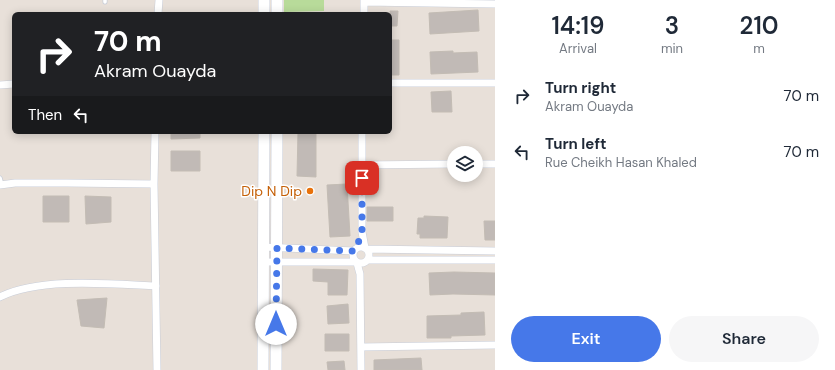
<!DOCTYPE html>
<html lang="en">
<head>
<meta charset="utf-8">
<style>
  body { margin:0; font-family:"DM Sans",sans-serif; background:#f6f6f7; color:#1f2937; height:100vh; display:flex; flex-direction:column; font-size:15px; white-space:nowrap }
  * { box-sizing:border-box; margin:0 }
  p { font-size:13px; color:#747a83 }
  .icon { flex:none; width:22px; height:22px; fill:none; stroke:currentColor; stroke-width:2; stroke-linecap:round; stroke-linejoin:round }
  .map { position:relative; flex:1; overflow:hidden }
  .drawer { display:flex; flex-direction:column; background:#fff; width:340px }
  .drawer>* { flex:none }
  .guide { position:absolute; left:12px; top:12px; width:380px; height:122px; border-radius:6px; box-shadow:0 2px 10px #0003; background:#202124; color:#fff; overflow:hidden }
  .tools { position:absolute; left:447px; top:146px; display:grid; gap:8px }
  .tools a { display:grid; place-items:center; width:36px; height:36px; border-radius:50%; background:#fff; box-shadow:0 2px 10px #0003; font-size:20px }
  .pin { position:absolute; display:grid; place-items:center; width:34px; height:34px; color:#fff; margin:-17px; border-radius:8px; box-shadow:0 2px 6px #0006 }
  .me { position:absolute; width:44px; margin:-22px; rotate:0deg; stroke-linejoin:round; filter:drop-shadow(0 0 3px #0008) }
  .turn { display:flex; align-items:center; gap:14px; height:84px; padding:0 16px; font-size:18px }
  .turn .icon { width:52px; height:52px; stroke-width:2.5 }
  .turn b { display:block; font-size:28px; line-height:34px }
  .then { display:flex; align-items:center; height:38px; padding:0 16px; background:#0003; gap:8px; font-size:15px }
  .eta { display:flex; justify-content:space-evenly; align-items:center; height:68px; text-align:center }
  .eta b { font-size:24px; font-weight:600; line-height:28px }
  .cta { display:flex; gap:8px; margin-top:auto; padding:8px 16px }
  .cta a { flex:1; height:46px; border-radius:24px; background:#4678e9; color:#fff; font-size:16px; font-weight:600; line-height:46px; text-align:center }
  .cta a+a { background:#f6f6f7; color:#1f2937 }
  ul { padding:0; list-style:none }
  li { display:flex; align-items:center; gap:12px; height:56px; padding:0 16px }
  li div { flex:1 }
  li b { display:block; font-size:15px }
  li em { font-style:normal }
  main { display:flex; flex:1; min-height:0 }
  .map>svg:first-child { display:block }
  .green { fill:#b8db9a }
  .building { fill:#c1bab6; stroke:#c3bcb4 }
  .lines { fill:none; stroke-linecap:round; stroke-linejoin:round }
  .lane-casing { stroke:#c8cdd8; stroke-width:5 }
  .street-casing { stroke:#c8cdd8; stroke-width:8 }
  .secondary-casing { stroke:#c8cdd8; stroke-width:12 }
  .lane { stroke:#fff; stroke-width:3.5 }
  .street { stroke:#fff; stroke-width:7 }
  .secondary { stroke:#fff; stroke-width:11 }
  .route { stroke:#4678e9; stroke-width:7; stroke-dasharray:0 12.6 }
  .food-dot { fill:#e8710a; stroke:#fff; stroke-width:1.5 }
  .labels { text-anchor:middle; stroke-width:3; stroke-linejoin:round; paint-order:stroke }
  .food-label { font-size:14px; fill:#c56008; stroke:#fff; text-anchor:end }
</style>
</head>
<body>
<main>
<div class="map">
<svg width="495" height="370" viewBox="0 0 495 370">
  <rect width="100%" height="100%" fill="#e8e0d9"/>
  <path class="green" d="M 284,0 L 324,0 L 324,11 L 284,12 Z"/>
  <path class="building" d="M 478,10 L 479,31 L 430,34 L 429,13 Z
    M 390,11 L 398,11 L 397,26 L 390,26 Z
    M 390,40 L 399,40 L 399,75 L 390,75 Z
    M 453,51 L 453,53 L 477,52 L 478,72 L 431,74 L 430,52 Z
    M 451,91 L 452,112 L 432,112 L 431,92 Z
    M 171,132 L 200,132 L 200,138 L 171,139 Z
    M 298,132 L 316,132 L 316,177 L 297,176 Z
    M 171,151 L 200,151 L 200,171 L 171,171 Z
    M 347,184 L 350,236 L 330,237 L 327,185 Z
    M 43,196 L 69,196 L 69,222 L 43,222 Z
    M 85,196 L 111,197 L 111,222 L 86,224 Z
    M 367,207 L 393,207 L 393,221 L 367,221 Z
    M 424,216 L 448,217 L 447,238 L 420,238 L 420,234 L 417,234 L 418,218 L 424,218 Z
    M 484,221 L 495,221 L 495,240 L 485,240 Z
    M 313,269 L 348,270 L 347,295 L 328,295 L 328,282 L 313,281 Z
    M 454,272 L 495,273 L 495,295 L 453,294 L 430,295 L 429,273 Z
    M 107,298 L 104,328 L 81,326 L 77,300 Z
    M 348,304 L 349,323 L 328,324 L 327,306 Z
    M 484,312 L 485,335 L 451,336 L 451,338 L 427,338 L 427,316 L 461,315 L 461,313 Z
    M 325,334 L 349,334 L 349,351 L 325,351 Z
    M 421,358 L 422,370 L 374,370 L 374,360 Z
    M 344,361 L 345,370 L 328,370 L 327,362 Z"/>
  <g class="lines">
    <defs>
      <path id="lane" d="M 105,0 L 105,2
        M 0,178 L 2,185"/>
      <path id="street" d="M 364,2 L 495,4
        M 158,14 L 159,0
        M 364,14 L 364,0
        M 390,83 L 495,83
        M 0,85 L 14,84
        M 155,132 L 154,184 L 157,370
        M 362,132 L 362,232 L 365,248
        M 476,164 L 495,164
        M 362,165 L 454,164
        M 0,185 L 15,183 L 67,183 L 154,184
        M353 255a8 8 0 1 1 16 0a8 8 0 1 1-16 0Z
        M 263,247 L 354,251
        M 367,249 L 495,251
        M 368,260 L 495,260
        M 263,262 L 356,262
        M 357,263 L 360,274 L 361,370
        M 0,297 C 39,277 112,284 156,286
        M 361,347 L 495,345"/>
      <path id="secondary" d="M 264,14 L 264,0
        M 277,14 L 277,0
        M 263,370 L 264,132
        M 276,370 L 277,132"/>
    </defs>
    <use href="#lane" class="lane-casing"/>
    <use href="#street" class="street-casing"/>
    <use href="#secondary" class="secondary-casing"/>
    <use href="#lane" class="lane"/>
    <use href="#street" class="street"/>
    <use href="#secondary" class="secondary"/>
  </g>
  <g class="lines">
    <path class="route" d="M 276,324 L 277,248 L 354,251 L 356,249 L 362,232 L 362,178"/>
  </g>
  <circle class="food-dot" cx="310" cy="191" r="4"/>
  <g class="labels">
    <g class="food-label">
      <text x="302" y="196">Dip N Dip</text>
    </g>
  </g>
</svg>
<div class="tools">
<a><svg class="icon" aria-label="layers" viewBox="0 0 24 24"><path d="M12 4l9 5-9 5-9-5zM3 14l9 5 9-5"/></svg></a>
</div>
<div class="pin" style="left:362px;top:178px;background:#d93025"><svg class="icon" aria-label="arrive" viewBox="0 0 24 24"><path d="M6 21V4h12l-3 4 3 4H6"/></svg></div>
<svg class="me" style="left:276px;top:324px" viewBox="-20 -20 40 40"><circle r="19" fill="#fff"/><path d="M0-13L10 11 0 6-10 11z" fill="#4678e9"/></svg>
<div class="guide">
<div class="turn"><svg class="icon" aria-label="right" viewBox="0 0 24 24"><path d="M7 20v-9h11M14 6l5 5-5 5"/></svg><div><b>70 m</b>Akram Ouayda</div></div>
<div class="then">Then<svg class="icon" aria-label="left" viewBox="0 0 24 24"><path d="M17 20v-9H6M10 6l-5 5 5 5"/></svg></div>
</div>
</div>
<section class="drawer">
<div class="eta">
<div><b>14:19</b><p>Arrival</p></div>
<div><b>3</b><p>min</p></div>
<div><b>210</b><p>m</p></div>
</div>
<ul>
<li><svg class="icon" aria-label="right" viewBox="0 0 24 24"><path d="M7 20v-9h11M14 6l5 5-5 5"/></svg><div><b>Turn right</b><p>Akram Ouayda</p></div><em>70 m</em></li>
<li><svg class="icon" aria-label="left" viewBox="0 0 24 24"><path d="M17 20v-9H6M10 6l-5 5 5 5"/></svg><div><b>Turn left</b><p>Rue Cheikh Hasan Khaled</p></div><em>70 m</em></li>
</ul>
<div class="cta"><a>Exit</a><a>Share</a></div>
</section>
</main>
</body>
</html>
